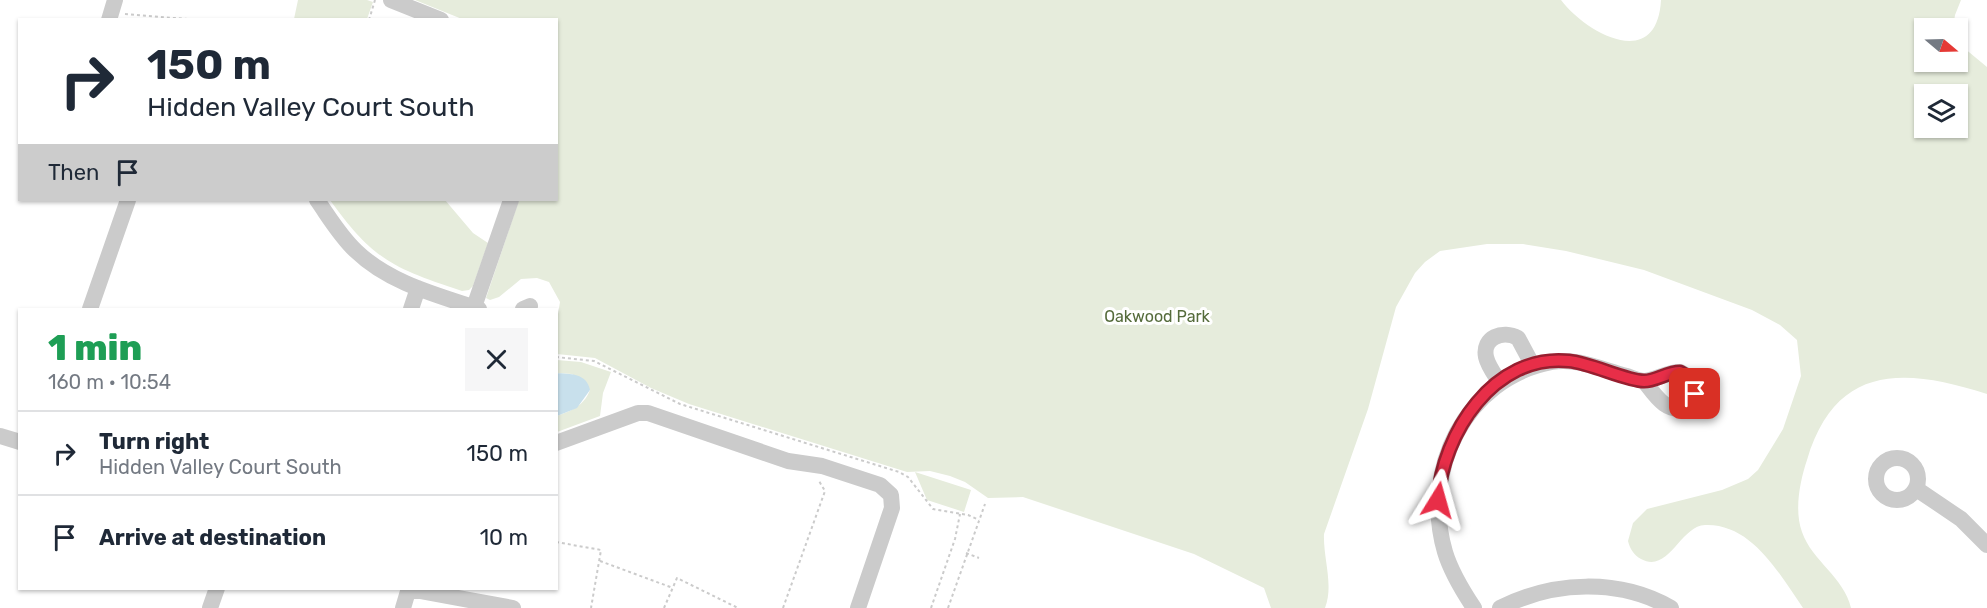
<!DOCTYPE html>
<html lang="en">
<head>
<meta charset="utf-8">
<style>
  body { margin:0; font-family:Rubik,sans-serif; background:#f6f6f7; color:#1f2937; height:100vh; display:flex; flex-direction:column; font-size:22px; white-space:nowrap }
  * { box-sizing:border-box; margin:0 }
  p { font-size:20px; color:#747a83 }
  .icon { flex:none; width:33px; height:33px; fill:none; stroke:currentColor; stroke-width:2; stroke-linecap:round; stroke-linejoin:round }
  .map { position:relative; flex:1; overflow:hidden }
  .side { position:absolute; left:18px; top:308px; width:540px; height:282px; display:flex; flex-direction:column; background:#fff; border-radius:0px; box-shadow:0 2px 4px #0004 }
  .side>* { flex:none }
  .hud { position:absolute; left:18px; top:18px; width:540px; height:183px; border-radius:0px; box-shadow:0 2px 4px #0004; background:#fff; color:#1f2937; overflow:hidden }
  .needle { width:39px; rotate:109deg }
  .controls { position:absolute; left:1914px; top:18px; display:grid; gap:12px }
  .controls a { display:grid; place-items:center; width:54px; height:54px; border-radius:0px; background:#fff; box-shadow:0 2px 4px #0004; font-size:30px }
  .pin { position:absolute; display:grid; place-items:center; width:51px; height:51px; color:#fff; margin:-26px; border-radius:12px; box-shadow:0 3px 9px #0006 }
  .me { position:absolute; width:66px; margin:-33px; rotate:8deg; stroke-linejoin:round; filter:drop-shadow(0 0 4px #0008) }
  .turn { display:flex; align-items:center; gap:21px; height:126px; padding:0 30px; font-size:27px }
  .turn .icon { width:78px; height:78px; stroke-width:2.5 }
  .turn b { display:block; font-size:42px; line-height:51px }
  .then { display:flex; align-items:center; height:57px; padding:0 30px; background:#0003; gap:12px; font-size:22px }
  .round { display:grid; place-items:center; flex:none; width:63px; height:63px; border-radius:0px; background:#f6f6f7 }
  .overview { display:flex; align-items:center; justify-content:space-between; height:102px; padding:0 30px }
  h1 { font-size:36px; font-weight:800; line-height:45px; color:#1e9e55 }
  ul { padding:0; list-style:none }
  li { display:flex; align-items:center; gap:18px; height:84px; padding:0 30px; border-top:2px solid #e0e1e3 }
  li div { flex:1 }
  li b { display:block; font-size:22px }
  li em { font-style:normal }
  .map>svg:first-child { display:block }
  .green { fill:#e6ecdc; fill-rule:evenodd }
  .water { fill:#c8e0ec }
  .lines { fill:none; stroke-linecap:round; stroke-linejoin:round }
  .path { stroke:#cbcbcb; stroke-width:2; stroke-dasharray:3 3; stroke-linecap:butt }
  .minor { stroke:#cbcbcb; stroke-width:16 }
  .route-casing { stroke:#971e2f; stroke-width:15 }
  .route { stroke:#e82e48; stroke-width:10 }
  .labels { text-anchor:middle; stroke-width:6; stroke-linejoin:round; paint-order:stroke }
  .park-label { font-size:16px; fill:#556b3b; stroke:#fff }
</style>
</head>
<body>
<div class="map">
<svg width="1987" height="608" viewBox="0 0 1987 608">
  <rect width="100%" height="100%" fill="#fff"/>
  <path class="green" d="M 298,0 L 367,0 L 373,2 L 367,19 L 294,19 Z
    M 415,0 L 1561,0 C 1587,34 1657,72 1661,0 L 1961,0 L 1955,15 L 1953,28 L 1924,28 L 1924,62 L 1958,62 L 1958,43 L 1987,67 L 1987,394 C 1905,368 1836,363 1807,460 C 1800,481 1794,510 1802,532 C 1812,561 1844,577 1851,608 L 1803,608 C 1780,575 1752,523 1705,525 C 1680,526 1669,574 1641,559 C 1634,555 1630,549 1628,541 L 1633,523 L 1647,509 L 1722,490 L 1748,479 L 1758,470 L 1783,429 L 1801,376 L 1797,340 L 1780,325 L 1752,310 L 1644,270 L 1566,251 L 1523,244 L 1487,244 L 1440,251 L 1425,262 L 1415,273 L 1396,307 L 1368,409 L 1324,534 C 1323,558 1334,585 1325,608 L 1271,608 L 1264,588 L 1194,554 L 1023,497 L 988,498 L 965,482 L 950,476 L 930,471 L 907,472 L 689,404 L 651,388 L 595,358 L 557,354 L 557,320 L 560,302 L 549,282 L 537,278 L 521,279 L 499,297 L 490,300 L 486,298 L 519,200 L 556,200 L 556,20 L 462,19 ZM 1924,94 L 1958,94 L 1958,128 L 1924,128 Z
    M 330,200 L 445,200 L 473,233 L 488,243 L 473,286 L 469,290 L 462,291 C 393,268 373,260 330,200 Z
    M 557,360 L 581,362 L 611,372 L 603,393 L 600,416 L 557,432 L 557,416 C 571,411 584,406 590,390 L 572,374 L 557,373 Z
    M 915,472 L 971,490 L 964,512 L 927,500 Z"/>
  <path class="water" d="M 556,373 C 570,374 587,373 590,390 L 577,408 L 557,416 Z"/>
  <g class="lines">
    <path class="path" d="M 125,14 L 199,20
      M 369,20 L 375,0
      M 556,357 L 594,361 L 680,404 L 899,472 L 908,477 L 933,509 L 968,515 L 979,520
      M 556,542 L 601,550 L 591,608
      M 966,553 L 979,558
      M 600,561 L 673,588
      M 664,608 L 677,578 L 738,608
      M 783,608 L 825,491 L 819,481
      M 931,608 L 955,539 L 960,514
      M 948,608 L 985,504"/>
    <path class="minor" d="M 391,0 L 441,20
      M 109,20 L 115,0
      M 317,200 C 329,217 340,236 356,251 C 389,283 437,295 479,309
      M 474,307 L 511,200
      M 90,309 L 128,200
      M 411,309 L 418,288
      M 523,309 L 530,306
      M 1500,383 C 1495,375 1488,366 1486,357 C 1482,337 1503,330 1518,338 L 1533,366
      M 0,436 L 20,442
      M 556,443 L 638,413 L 648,413 L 788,461 L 822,466 L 880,485 L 891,495 L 892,508 L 858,608
      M1876 479a21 21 0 1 1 42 0a21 21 0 1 1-42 0Z
      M 1918,490 L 1961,519 L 1987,545
      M 409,589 L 513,608
      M 210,608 L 217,588
      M 403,608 L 409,588
      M 1474,608 C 1462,590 1451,572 1445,552 C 1421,471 1465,378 1552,362 C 1576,357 1603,370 1627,376 C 1632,378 1639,381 1645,381 C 1656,380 1667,372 1680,372 L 1692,379 L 1695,394 L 1686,407 C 1666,414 1655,395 1644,381
      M 1500,608 C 1553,581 1619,578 1671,608"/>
  </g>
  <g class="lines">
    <defs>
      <path id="route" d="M 1438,500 C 1442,434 1494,353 1569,361 C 1591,363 1626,381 1644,381 C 1656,381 1667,372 1680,372 L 1692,379 L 1695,394"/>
    </defs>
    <use href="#route" class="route-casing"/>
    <use href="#route" class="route"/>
  </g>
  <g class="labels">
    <g class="park-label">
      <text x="1157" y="322">Oakwood Park</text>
    </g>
  </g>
</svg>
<div class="controls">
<a><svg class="needle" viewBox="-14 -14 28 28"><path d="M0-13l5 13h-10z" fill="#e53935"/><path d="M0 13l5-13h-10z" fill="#747a83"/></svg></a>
<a><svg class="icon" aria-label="layers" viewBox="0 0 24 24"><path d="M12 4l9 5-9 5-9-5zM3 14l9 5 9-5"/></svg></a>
</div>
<div class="pin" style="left:1695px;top:394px;background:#d93025"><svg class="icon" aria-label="arrive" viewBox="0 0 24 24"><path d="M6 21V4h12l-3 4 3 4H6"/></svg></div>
<svg class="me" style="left:1438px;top:500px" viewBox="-20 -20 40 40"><path d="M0-17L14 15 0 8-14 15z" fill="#e82e48" stroke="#fff" stroke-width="4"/></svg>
<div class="hud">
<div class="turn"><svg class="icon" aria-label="right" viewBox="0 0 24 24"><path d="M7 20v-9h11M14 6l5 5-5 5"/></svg><div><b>150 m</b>Hidden Valley Court South</div></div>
<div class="then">Then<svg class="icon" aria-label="arrive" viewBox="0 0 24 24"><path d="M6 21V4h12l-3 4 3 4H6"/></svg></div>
</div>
<section class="side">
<div class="overview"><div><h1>1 min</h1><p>160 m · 10:54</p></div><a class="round"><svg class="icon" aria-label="close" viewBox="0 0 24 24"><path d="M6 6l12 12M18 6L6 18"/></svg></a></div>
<ul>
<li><svg class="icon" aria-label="right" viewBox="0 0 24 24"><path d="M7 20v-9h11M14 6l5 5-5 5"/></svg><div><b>Turn right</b><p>Hidden Valley Court South</p></div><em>150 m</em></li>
<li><svg class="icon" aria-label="arrive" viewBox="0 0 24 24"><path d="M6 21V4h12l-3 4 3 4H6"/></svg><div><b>Arrive at destination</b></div><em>10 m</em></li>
</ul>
</section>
</div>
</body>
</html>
